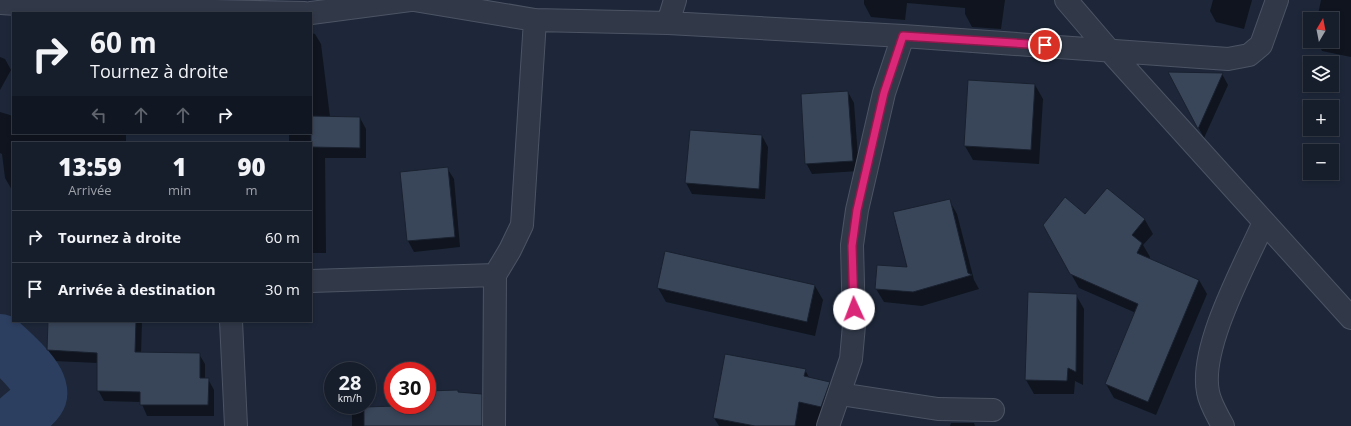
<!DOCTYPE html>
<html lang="fr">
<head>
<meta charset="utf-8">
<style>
  body { margin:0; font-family:"Open Sans",sans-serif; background:#1f2633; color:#f1f3f6; height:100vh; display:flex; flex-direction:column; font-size:15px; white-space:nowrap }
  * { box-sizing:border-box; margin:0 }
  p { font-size:13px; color:#9ea2a9 }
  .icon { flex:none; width:22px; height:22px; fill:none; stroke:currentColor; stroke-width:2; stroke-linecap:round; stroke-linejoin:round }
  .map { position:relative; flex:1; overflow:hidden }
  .drawer { position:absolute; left:12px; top:142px; width:300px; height:180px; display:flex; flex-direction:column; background:#161d2b; border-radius:0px; box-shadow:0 2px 6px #0003,0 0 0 1px #353b47 }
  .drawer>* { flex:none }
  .top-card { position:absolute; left:12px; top:12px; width:300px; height:122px; border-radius:0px; box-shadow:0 2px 6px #0003,0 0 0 1px #353b47; background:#161d2b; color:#f1f3f6; overflow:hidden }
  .needle { width:26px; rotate:10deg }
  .tools { position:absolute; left:1303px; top:12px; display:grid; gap:8px }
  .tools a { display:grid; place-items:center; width:36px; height:36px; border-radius:0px; background:#161d2b; box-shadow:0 2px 6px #0003,0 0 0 1px #353b47; font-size:20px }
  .speed { position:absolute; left:324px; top:362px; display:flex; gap:8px; font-size:20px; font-weight:700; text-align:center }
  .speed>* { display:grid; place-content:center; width:52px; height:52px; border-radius:50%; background:#161d2b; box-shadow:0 2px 6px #0003,0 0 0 1px #353b47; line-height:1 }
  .speed small { font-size:10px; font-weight:400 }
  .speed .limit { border:6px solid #d22; background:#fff; color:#111 }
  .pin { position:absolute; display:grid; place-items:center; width:34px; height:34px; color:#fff; margin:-17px; border:2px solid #fff; border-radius:50%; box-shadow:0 1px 4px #0007 }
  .me { position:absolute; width:44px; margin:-22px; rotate:358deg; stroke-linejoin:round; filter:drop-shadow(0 0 3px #0008) }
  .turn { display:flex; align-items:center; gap:14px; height:84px; padding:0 12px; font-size:18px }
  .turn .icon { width:52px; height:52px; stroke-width:2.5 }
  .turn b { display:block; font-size:28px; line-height:34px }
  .lanes { display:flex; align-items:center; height:38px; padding:0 12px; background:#0003; justify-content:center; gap:20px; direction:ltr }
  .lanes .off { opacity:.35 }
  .eta { display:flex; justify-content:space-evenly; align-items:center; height:68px; text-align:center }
  .eta b { font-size:24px; font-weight:800; line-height:28px }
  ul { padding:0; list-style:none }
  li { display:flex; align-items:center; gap:12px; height:52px; padding:0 12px; border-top:1px solid #353b47 }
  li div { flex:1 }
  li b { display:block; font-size:15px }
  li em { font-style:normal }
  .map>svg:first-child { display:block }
  .shadow { fill:#0007 }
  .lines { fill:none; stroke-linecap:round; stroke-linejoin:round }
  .river { stroke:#2d3f60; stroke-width:54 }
  .building { fill:#394559; stroke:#19212f }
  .minor-casing { stroke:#4c5464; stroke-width:24 }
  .minor { stroke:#313949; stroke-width:22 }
  .route-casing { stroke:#8e194d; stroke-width:10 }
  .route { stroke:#db2777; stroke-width:7 }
</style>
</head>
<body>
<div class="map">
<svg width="1351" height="426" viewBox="0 0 1351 426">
  <rect width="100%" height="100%" fill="#1d2739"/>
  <path class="shadow" d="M 864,0 L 1005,0 L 1001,29 L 972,27 L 965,14 L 965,8 L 907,3 L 905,20 L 871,17 L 864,4 Z
    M 1213,0 L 1252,0 L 1244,29 L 1216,22 L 1210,11 Z
    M 1321,0 L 1351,0 L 1351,57 L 1322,51 L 1317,41 L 1332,41 L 1332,19 L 1317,19 Z
    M 311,33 L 315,34 L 321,44 L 330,117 L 360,118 L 366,129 L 366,158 L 325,158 L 326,253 L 311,253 L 311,143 L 289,143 L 289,133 L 311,133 Z
    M 0,57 L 5,59 L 11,70 L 0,90 Z
    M 1170,73 L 1222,74 L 1228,85 L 1204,138 Z
    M 969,81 L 1035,85 L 1043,99 L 1039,164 L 973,160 L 965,146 Z
    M 848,92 L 854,103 L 859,171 L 812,174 L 806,163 Z
    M 0,112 L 13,116 L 13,133 L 126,133 L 126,143 L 13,143 L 12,190 L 5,178 L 2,154 L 0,153 Z
    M 691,131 L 762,136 L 768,147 L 765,199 L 692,194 L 686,183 Z
    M 447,168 L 454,179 L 460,247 L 414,252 L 408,241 L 401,173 Z
    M 1107,189 L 1145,220 L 1153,234 L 1143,245 L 1150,257 L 1149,259 L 1199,280 L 1207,294 L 1156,415 L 1114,398 L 1106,384 L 1136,313 L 1079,288 L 1044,225 L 1086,216 Z
    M 949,200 L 957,214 L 974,280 L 979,289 L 922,306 L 884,302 L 876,289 L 908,269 Z
    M 815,286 L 823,300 L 815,336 L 666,302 L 658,288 Z
    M 1076,295 L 1084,309 L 1083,385 L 1075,381 L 1074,394 L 1034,394 L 1026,380 Z
    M 49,321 L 142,321 L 141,353 L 199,354 L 205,364 L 205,379 L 208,379 L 214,390 L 214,416 L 147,416 L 141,402 L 104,401 L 98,390 L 98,363 L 54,361 L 48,350 Z
    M 805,370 L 810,379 L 829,383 L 836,395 L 826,426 L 719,426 L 714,418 Z
    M 457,391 L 459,393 L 481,394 L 488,406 L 488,426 L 352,426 L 352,409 L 427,405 L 427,392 Z
    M 951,423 L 974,423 L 975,426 L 950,426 Z"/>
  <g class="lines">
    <path class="river" d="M 0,341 C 11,352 50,383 38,400 C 31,410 18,416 11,426"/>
  </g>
  <path class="building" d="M 1168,72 L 1223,73 L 1198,129 Z
    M 968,80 L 1035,84 L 1031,150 L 964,146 Z
    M 848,91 L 853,161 L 805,164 L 801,94 Z
    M 311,116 L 360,117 L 360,148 L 311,147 Z
    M 690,130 L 762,135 L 759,189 L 685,183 Z
    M 448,167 L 455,237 L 407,241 L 400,172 Z
    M 1107,188 L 1145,219 L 1132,235 L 1142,243 L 1137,253 L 1199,280 L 1148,402 L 1105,384 L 1138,304 L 1070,274 L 1043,225 L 1065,197 L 1085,214 Z
    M 950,199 L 968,273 L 972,275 L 913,292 L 875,289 L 877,265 L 907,267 L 893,212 Z
    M 665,251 L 815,285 L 807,322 L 657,288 Z
    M 1028,292 L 1077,294 L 1076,372 L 1068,368 L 1067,381 L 1025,380 Z
    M 48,321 L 136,321 L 135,352 L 200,353 L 200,378 L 209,378 L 208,405 L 140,405 L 140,392 L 97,391 L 97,353 L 47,350 Z
    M 725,354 L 806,369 L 804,376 L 830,382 L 821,407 L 799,402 L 795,426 L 755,426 L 713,418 Z
    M 458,390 L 458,392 L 482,394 L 482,426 L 364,426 L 364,407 L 427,405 L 427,391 Z"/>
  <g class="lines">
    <defs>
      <path id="minor" d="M 414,0 L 535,20 L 668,23 L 903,36 L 1228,59 L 1249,55 L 1261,45 L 1277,0
        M 1066,0 L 1108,49 L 1351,318
        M 0,3 L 79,8 L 304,13
        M 311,13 L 410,0
        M 668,23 L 675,0
        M 311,281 L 495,275
        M 231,321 L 236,426
        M 840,394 L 938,409 L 993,410
        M 494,426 L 495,275 L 510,250 L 522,225 L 535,20
        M 828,426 L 851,359 L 854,325 L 852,245 L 857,210 L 884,93 L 903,36
        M 1223,426 C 1218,416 1210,404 1208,392 C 1199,347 1245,265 1264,222"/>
    </defs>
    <use href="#minor" class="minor-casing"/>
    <use href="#minor" class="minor"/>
  </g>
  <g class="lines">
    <defs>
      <path id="route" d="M 854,309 L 852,246 L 857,210 L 884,93 L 903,36 L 1045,45"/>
    </defs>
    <use href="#route" class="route-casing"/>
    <use href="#route" class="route"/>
  </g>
</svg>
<div class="tools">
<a><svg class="needle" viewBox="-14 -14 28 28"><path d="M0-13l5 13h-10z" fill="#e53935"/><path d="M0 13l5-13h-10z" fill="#9ea2a9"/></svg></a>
<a><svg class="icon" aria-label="layers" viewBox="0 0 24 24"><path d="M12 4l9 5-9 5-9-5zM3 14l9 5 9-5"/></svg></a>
<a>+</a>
<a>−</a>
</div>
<div class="speed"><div>28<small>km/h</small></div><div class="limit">30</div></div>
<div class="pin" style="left:1045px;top:45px;background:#d93025"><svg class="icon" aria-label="arrive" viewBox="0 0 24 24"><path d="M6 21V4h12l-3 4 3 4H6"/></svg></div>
<svg class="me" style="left:854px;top:309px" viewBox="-20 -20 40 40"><circle r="19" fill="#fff"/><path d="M0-13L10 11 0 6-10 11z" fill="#db2777"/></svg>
<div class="top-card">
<div class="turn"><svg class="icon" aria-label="right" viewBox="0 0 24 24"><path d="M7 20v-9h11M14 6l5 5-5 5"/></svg><div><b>60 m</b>Tournez à droite</div></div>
<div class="lanes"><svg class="icon off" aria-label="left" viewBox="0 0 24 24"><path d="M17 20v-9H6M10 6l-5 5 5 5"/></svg><svg class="icon off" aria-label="ahead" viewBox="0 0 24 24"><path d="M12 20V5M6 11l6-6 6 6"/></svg><svg class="icon off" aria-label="ahead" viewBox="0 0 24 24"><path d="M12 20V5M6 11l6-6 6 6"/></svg><svg class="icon" aria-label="right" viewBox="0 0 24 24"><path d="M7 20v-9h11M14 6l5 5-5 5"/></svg></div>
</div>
<section class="drawer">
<div class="eta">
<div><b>13:59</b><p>Arrivée</p></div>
<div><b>1</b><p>min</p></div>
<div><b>90</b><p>m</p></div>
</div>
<ul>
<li><svg class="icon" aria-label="right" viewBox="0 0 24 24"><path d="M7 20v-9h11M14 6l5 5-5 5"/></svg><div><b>Tournez à droite</b></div><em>60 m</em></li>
<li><svg class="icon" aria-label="arrive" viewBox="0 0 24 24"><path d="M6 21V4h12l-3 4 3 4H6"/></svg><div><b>Arrivée à destination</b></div><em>30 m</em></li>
</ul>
</section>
</div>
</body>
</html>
